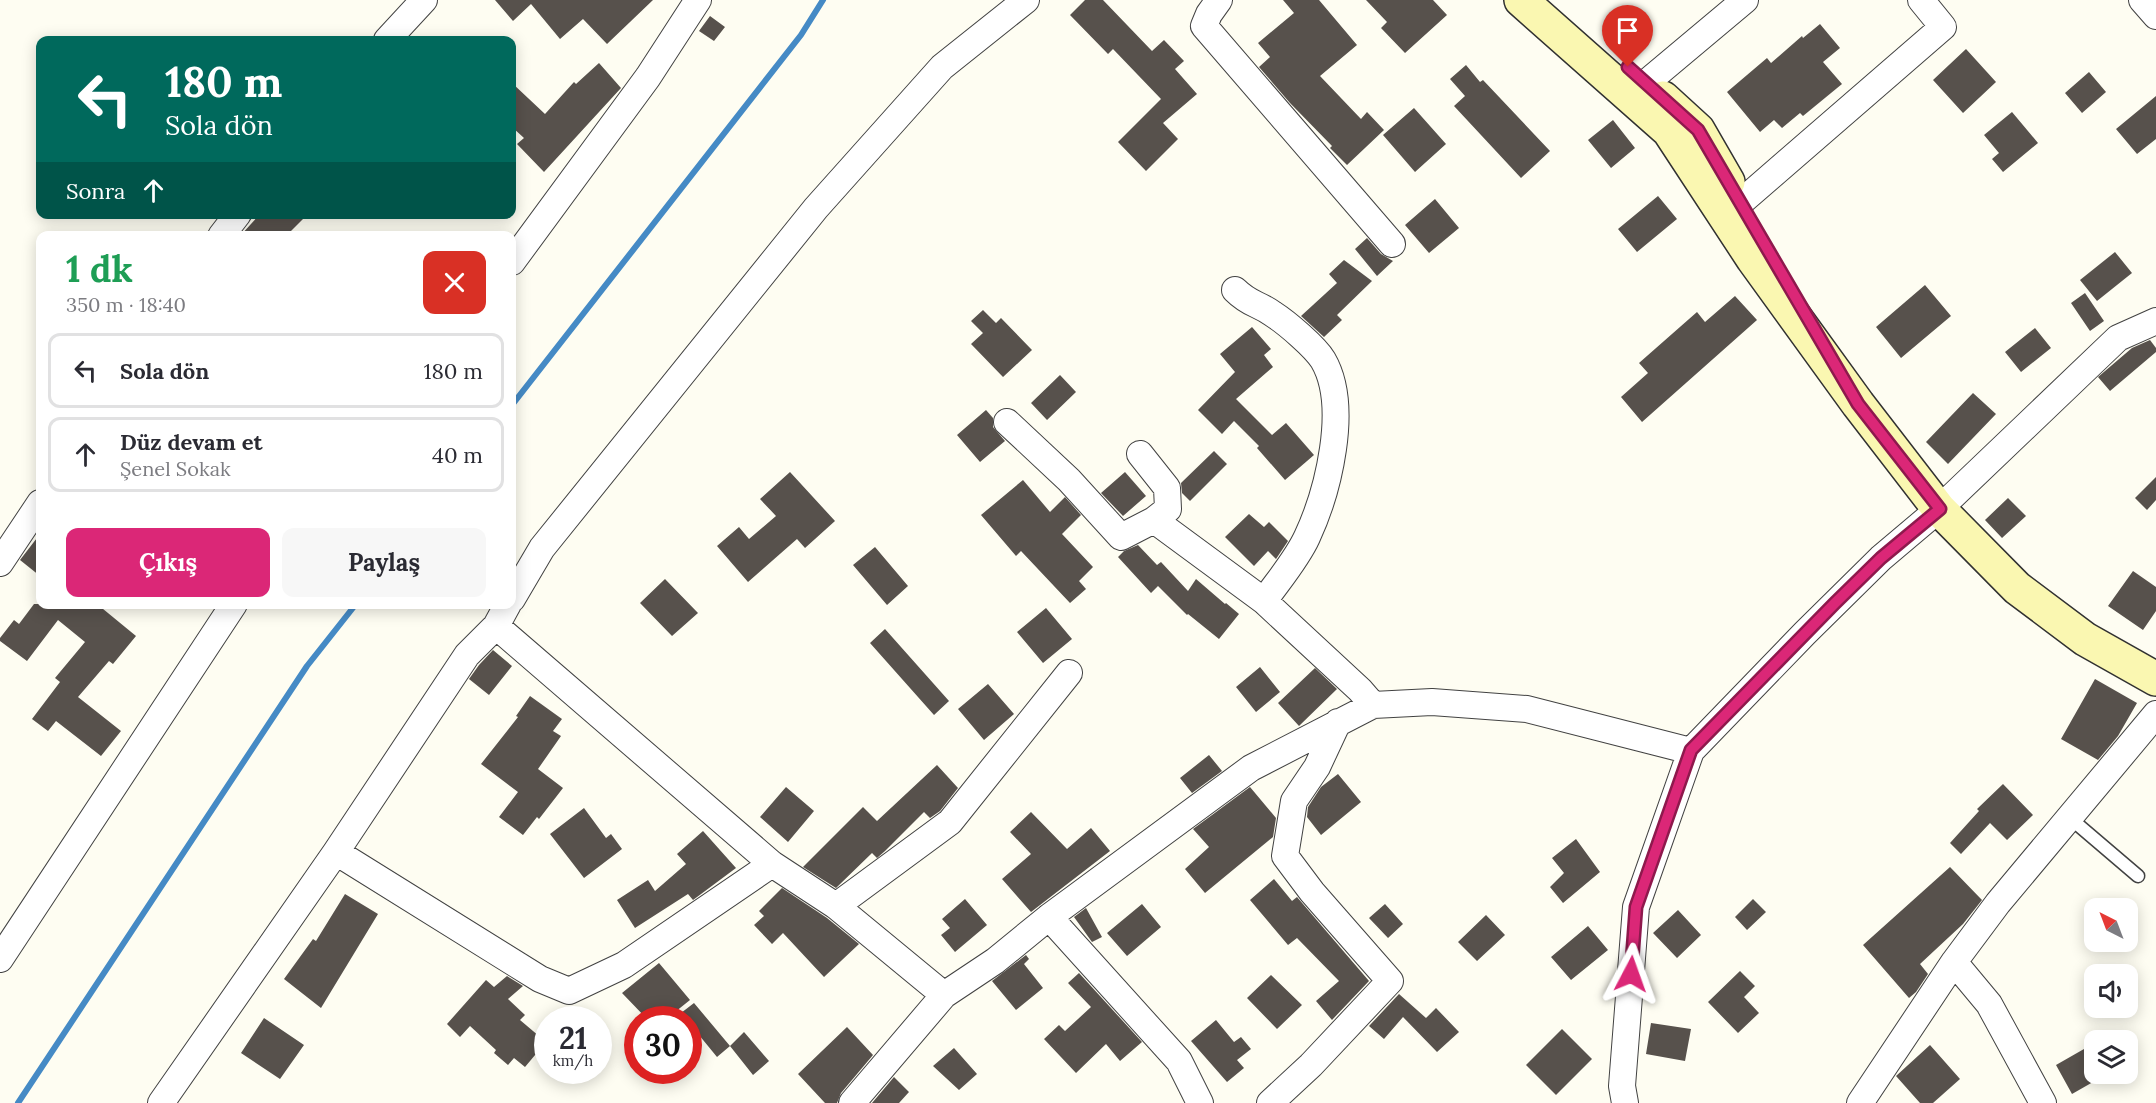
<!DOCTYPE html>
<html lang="tr">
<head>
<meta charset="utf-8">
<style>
  body { margin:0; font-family:Lora,serif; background:#f7f7f7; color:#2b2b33; height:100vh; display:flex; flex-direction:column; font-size:22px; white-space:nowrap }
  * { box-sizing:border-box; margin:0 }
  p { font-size:20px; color:#7c7c81 }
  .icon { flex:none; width:33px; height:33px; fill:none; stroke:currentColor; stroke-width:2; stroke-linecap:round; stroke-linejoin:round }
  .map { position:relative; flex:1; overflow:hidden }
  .sheet { position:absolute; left:36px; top:231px; width:480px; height:378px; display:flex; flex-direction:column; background:#fff; border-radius:12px; box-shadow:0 3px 15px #0003 }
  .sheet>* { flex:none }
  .hud { position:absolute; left:36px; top:36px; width:480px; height:183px; border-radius:12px; box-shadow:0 3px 15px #0003; background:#00695c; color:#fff; overflow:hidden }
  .needle { width:39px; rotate:318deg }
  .controls { position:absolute; left:2084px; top:898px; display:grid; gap:12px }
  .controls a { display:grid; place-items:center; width:54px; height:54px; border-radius:12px; background:#fff; box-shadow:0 3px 15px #0003; font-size:30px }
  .speed { position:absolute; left:534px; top:1006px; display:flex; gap:12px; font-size:30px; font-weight:700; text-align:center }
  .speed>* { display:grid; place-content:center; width:78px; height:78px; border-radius:50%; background:#fff; box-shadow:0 3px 15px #0003; line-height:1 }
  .speed small { font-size:15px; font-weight:400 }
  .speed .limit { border:9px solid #d22; background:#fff; color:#111 }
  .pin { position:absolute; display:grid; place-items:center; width:51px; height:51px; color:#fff; margin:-62px -26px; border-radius:50% 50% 50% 0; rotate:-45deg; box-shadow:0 0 6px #0007 }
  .pin .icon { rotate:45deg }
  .me { position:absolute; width:66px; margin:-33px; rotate:4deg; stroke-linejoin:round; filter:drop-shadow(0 0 4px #0008) }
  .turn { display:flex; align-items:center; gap:21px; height:126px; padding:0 30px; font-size:27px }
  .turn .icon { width:78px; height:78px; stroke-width:2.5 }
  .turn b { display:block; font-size:42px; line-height:51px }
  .then { display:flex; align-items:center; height:57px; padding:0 30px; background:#0003; gap:12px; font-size:22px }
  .round { display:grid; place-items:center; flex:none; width:63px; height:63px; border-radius:12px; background:#f7f7f7 }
  .head { display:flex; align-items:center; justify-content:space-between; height:102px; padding:0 30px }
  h1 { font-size:36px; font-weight:800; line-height:45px; color:#1e9e55 }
  .primary-button { display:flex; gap:12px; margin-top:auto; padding:12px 30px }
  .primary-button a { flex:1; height:69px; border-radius:12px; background:#db2777; color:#fff; font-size:24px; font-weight:800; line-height:69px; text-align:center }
  .primary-button a+a { background:#f7f7f7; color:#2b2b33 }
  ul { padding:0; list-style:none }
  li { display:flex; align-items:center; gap:18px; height:75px; margin:0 12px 9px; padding:0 18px; border:3px solid #e1e1e2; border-radius:12px }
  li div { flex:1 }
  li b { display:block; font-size:22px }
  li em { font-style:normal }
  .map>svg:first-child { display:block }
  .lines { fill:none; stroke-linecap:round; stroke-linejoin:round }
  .stream { stroke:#458ac5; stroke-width:6 }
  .building { fill:#57514c }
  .lane-casing { stroke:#424242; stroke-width:15 }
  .street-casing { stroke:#424242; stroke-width:28 }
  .secondary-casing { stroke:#313131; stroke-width:36 }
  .lane { stroke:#fff; stroke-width:12 }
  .street { stroke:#fff; stroke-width:26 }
  .secondary { stroke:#faf7b1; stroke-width:33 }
  .route-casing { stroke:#8e194d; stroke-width:15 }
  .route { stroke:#db2777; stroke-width:10 }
</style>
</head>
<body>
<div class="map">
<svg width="2156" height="1103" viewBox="0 0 2156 1103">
  <rect width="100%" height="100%" fill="#fefdf2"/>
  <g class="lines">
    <path class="stream" d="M 512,405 L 801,35 L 823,0
      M 18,1103 L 307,666 L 356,604"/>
  </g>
  <path class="building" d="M 495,0 L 653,0 L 607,44 L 583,19 L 560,39 L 531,4 L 513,21 Z
    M 1085,0 L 1103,0 L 1152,51 L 1164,40 L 1184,61 L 1175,69 L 1197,94 L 1163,123 L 1178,139 L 1146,171 L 1118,142 L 1161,99 L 1113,49 L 1108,54 L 1070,15 Z
    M 1283,0 L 1319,0 L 1357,45 L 1320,76 L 1361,119 L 1367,112 L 1384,130 L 1347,165 L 1330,148 L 1332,146 L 1290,103 L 1259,67 L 1270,57 L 1258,43 L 1294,13 Z
    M 1366,0 L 1433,0 L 1447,15 L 1405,53 L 1381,28 L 1387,22 Z
    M 710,16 L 725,27 L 714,41 L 699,31 Z
    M 1820,24 L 1840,48 L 1823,62 L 1842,84 L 1803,116 L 1800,113 L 1782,128 L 1774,120 L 1760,132 L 1727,92 L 1767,58 L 1771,63 L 1802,36 L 1803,38 Z
    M 1966,49 L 1996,82 L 1963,113 L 1933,80 Z
    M 599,63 L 621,88 L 544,172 L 517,144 L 524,138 L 512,127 L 512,83 L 545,114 L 574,82 L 576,84 Z
    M 1466,65 L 1480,82 L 1483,80 L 1550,151 L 1521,178 L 1454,106 L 1465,96 L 1450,79 Z
    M 2089,72 L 2106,92 L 2082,113 L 2065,93 Z
    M 2156,96 L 2156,139 L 2137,154 L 2116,129 Z
    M 1414,108 L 1446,144 L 1415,172 L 1383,135 Z
    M 2012,112 L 2038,143 L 2003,172 L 1992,159 L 1999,153 L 1984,135 Z
    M 1613,120 L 1635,148 L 1611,168 L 1588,140 Z
    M 1658,196 L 1677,219 L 1637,252 L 1618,229 Z
    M 1435,199 L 1459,228 L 1429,253 L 1405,225 Z
    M 260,214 L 308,214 L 286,236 L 240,236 Z
    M 1367,238 L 1381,254 L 1393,261 L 1377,276 L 1355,249 Z
    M 2115,252 L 2132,273 L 2097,301 L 2080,280 Z
    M 1344,260 L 1372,281 L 1337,315 L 1342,320 L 1324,337 L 1301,316 L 1337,283 L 1329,274 Z
    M 1925,285 L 1951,316 L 1901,358 L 1876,327 Z
    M 2085,293 L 2104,321 L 2090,331 L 2071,303 Z
    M 1735,296 L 1757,320 L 1642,422 L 1621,397 L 1648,373 L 1639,363 L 1697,312 L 1705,322 Z
    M 983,310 L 996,323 L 1001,318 L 1032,350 L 1003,377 L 971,344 L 983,333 L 971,321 Z
    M 1252,327 L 1271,349 L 1264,355 L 1273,367 L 1236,399 L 1272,435 L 1286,423 L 1314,455 L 1285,480 L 1257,448 L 1259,446 L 1234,421 L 1222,434 L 1198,410 L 1235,372 L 1220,354 Z
    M 2035,328 L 2051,348 L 2021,372 L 2005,352 Z
    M 2150,340 L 2156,348 L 2156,352 L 2110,391 L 2098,377 L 2132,348 Z
    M 1060,375 L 1076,392 L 1047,420 L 1031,403 Z
    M 1973,393 L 1996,414 L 1948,464 L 1926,442 Z
    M 986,410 L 993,418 L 993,427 L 1005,441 L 980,462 L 957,435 Z
    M 1214,451 L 1227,464 L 1190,501 L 1182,493 L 1181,483 Z
    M 790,472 L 835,521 L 805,548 L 797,539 L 748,582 L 717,546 L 739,527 L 749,539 L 776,516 L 760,499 Z
    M 1125,472 L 1146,496 L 1123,516 L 1101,493 Z
    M 2156,477 L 2156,500 L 2147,510 L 2135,498 Z
    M 1023,480 L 1050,512 L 1065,497 L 1081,515 L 1062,534 L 1093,567 L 1079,581 L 1086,589 L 1070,603 L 1021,551 L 1016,556 L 981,515 Z
    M 2008,498 L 2026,516 L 2002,538 L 1985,520 Z
    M 1249,514 L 1264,527 L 1269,522 L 1288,541 L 1276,559 L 1268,551 L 1254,566 L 1225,537 Z
    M 40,534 L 40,576 L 20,560 Z
    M 1138,545 L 1157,565 L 1161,562 L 1188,591 L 1196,579 L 1225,604 L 1226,603 L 1239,614 L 1219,639 L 1188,614 L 1187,615 L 1158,586 L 1151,593 L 1118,557 L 1124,551 Z
    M 875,547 L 908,586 L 887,605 L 853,565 Z
    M 2133,571 L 2156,587 L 2156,611 L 2143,630 L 2108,606 Z
    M 665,579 L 698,613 L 672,636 L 640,603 Z
    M 34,604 L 97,604 L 136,636 L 113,664 L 109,661 L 78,697 L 121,731 L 101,756 L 56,721 L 48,731 L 32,719 L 60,682 L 55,678 L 85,642 L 58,620 L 27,661 L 0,641 L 0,638 L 14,620 L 19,624 Z
    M 1046,608 L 1072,639 L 1043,663 L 1017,632 Z
    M 885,629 L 949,701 L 934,715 L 870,643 Z
    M 493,650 L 512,666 L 489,695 L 469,679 L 479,665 Z
    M 1260,667 L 1280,692 L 1256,712 L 1236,687 Z
    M 1315,668 L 1337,689 L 1299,726 L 1278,703 Z
    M 2095,679 L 2137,703 L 2118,736 L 2098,760 L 2061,739 Z
    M 988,684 L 1014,714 L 984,740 L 958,709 Z
    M 530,696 L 562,719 L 553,731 L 561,736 L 538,769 L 563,788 L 539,819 L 537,817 L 523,835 L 499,817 L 518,792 L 481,764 L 518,717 L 516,716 Z
    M 1209,755 L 1222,771 L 1192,793 L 1180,778 Z
    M 937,765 L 958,788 L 940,811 L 930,818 L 924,812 L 885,851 L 877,858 L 872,853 L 836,888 L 803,867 L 863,807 L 877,821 Z
    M 1338,774 L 1361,802 L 1321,835 L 1307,817 L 1308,807 L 1321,787 Z
    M 2003,784 L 2033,815 L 2007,840 L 1990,823 L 1961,854 L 1950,843 L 1979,811 L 1977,809 Z
    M 786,787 L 814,811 L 788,842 L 760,817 Z
    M 1250,787 L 1276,818 L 1273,837 L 1205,893 L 1185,869 L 1209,847 L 1193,829 Z
    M 584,808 L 606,838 L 611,834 L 622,849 L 584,878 L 550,834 Z
    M 1031,812 L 1067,849 L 1091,828 L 1110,851 L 1031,912 L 1002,879 L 1031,854 L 1010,832 Z
    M 703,831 L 736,868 L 693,900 L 688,894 L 635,928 L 617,900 L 648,880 L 655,891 L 686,864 L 677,854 Z
    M 1576,839 L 1600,872 L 1563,903 L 1550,887 L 1564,873 L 1552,858 Z
    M 1950,867 L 1982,900 L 1963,924 L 1920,964 L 1928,974 L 1916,992 L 1909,998 L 1863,945 Z
    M 1274,879 L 1292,901 L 1297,897 L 1369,981 L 1332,1020 L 1316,1001 L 1339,981 L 1297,938 L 1288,945 L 1250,900 Z
    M 782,888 L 827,918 L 859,944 L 824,977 L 783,933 L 772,944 L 754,925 L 764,916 L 759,911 Z
    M 345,894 L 378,914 L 321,1008 L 284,979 L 313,939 L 316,941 Z
    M 965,899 L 987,925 L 955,952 L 941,935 L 950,928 L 942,919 Z
    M 1753,899 L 1766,912 L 1747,930 L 1735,917 Z
    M 1142,904 L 1161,927 L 1127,956 L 1107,933 Z
    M 1385,904 L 1403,924 L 1388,938 L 1369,918 Z
    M 1086,908 L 1102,937 L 1092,942 L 1074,917 Z
    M 1678,910 L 1701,935 L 1677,958 L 1653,933 Z
    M 1486,915 L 1505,935 L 1477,961 L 1458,942 Z
    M 1588,926 L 1608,950 L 1571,980 L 1551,957 Z
    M 1026,955 L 1029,959 L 1024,964 L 1043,988 L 1016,1010 L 992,981 Z
    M 659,963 L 690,1000 L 665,1020 L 648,1020 L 622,993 Z
    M 1740,971 L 1755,986 L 1744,997 L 1759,1013 L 1738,1033 L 1708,1002 Z
    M 1079,973 L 1142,1042 L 1120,1061 L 1106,1044 L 1076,1073 L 1044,1039 L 1059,1025 L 1065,1031 L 1091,1007 L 1068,983 Z
    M 1271,975 L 1302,1005 L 1277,1029 L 1247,998 Z
    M 507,976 L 523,986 L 508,999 L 525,1015 L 520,1020 L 546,1042 L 525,1067 L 514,1058 L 508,1065 L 494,1053 L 496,1050 L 470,1026 L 460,1037 L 447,1024 L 486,980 L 494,987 Z
    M 1399,994 L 1426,1018 L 1436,1008 L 1459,1032 L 1437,1052 L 1403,1017 L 1384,1039 L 1369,1026 Z
    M 694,1003 L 730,1046 L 717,1057 L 681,1013 Z
    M 264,1018 L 304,1045 L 280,1079 L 241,1053 Z
    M 1216,1020 L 1234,1042 L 1241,1037 L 1251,1049 L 1237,1060 L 1244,1068 L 1227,1082 L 1191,1041 Z
    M 1651,1023 L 1691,1029 L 1685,1061 L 1646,1054 Z
    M 847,1027 L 873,1055 L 841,1093 L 837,1103 L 825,1103 L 798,1074 Z
    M 1562,1029 L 1592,1059 L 1556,1095 L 1526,1065 Z
    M 744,1032 L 769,1061 L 753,1075 L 730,1046 Z
    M 1930,1045 L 1960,1079 L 1933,1103 L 1920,1103 L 1896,1076 Z
    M 954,1048 L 977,1074 L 959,1090 L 933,1066 Z
    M 2084,1049 L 2094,1067 L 2094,1074 L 2098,1074 L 2100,1078 L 2072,1094 L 2056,1065 Z
    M 894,1077 L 909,1092 L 899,1103 L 872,1103 Z"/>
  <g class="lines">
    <defs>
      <path id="lane" d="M 2070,818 L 2138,876"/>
      <path id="street" d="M 1219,0 L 1209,14 L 1204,26 L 1392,244
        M 2142,0 L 2156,16
        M 387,40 L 424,0
        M 1646,83 L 1745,0
        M 1740,203 L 1943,27 L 1921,0
        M 221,236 L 238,214
        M 512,262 L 648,77 L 698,0
        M 1235,290 C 1250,305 1258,303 1273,314 C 1287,323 1315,347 1323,360 C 1350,406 1328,492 1307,537 C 1297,559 1278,581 1264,601
        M 1007,422 L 1069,480 L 1121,537 L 1154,520 L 1168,509 L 1167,488 L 1140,454
        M 1154,520 L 1264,601 L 1360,690 L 1373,705
        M 0,563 L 40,503
        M 512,599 L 542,548 L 816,208 L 942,67 L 1026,0
        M 496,626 L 772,864 L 836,906 L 944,995
        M 336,852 L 540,979 L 569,991 L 624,965 L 772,864
        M 836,906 L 950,822 L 1069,673
        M 1049,917 L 1179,1061 L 1200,1103
        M 0,959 L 234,604
        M 1954,962 L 1989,1004 L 2043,1103
        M 161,1103 L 336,852 L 467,655 L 496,626 L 508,604
        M 852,1103 L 944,995 L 995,961 L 1049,917 L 1251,768 L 1373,705 L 1432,702 L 1527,709 L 1691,751
        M 1270,1103 L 1311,1065 L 1390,981 L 1312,892 L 1285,856 L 1294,801 L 1317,767 L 1338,722
        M 1625,1103 L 1622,1086 L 1636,907 L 1691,751 L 1805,633 L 1881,558 L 1939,509 L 2118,338 L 2156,321
        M 1860,1103 L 1954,962 L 1998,903 L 2156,714"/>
      <path id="secondary" d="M 1521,0 L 1669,131 L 1753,259 L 1858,404 L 1939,509 L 2017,588 L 2085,639 L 2156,679
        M 1663,98 L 1698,130 L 1728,182"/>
    </defs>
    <use href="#lane" class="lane-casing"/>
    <use href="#street" class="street-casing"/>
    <use href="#secondary" class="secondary-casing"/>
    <use href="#lane" class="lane"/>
    <use href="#street" class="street"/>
    <use href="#secondary" class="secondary"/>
  </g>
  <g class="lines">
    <defs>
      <path id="route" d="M 1628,67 L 1698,130 L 1858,404 L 1940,509 L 1881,558 L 1835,603 L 1691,750 L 1636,907 L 1631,974"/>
    </defs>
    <use href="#route" class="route-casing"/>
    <use href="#route" class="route"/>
  </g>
</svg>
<div class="controls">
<a><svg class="needle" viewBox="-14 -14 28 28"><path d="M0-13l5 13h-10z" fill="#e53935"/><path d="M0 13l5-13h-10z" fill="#7c7c81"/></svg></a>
<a><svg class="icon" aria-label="sound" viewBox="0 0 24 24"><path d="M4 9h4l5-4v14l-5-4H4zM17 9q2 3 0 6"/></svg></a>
<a><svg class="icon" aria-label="layers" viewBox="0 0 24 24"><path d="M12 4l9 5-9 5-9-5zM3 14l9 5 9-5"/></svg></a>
</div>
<div class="speed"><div>21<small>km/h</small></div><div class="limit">30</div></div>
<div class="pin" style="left:1628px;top:67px;background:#d93025"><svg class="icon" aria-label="arrive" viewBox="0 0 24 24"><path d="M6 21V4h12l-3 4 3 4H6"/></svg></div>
<svg class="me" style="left:1631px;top:974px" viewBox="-20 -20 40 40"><path d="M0-17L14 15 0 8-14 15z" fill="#db2777" stroke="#fff" stroke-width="4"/></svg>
<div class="hud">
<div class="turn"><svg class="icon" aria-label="left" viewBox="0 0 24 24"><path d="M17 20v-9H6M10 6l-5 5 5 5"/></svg><div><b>180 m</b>Sola dön</div></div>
<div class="then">Sonra<svg class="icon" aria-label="ahead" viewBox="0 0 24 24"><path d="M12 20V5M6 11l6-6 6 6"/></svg></div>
</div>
<section class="sheet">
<div class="head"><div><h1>1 dk</h1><p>350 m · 18:40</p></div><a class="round" style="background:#d93025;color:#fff"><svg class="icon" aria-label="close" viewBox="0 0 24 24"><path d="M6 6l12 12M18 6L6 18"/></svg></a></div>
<ul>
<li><svg class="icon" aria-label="left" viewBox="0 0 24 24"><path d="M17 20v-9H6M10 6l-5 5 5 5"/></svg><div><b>Sola dön</b></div><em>180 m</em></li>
<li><svg class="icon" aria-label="ahead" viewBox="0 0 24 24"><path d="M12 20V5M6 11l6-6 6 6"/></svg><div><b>Düz devam et</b><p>Şenel Sokak</p></div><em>40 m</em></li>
</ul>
<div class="primary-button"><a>Çıkış</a><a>Paylaş</a></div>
</section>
</div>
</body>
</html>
